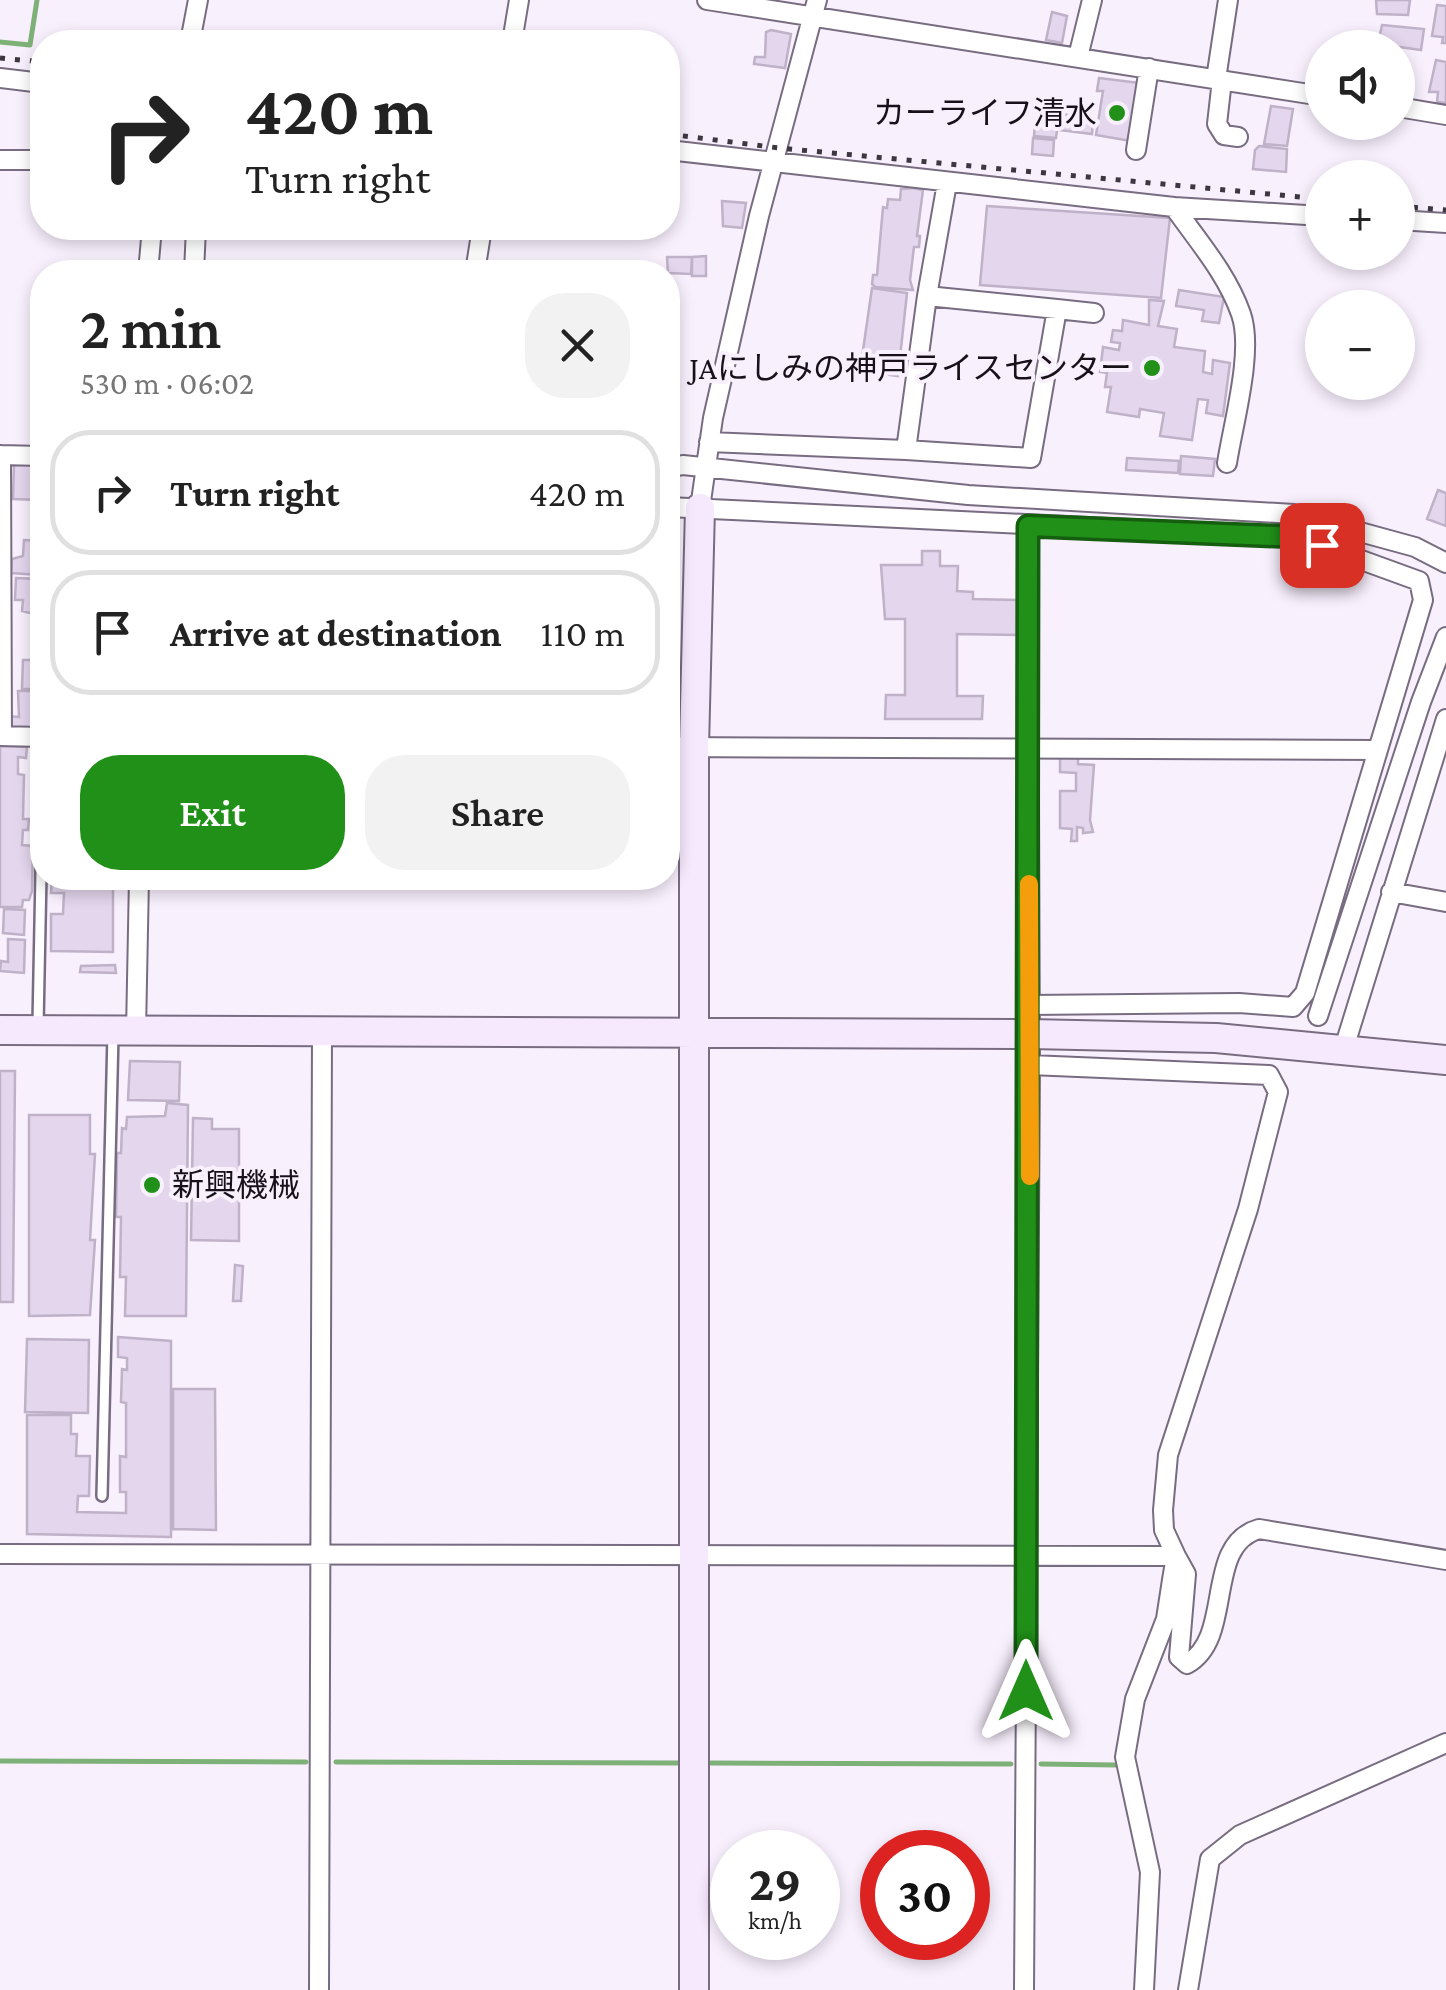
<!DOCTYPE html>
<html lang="en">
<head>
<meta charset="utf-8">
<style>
  body { margin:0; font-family:"Crimson Pro","Noto Sans JP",serif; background:#f2f2f2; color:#222; height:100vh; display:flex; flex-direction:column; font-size:38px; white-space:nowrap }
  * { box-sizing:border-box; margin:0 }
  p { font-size:32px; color:#767676 }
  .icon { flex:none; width:55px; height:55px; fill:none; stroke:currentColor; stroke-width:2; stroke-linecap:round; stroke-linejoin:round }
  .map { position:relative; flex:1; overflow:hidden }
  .details { position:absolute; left:30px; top:260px; width:650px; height:630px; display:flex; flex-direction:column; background:#fff; border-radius:40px; box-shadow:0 5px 15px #0003 }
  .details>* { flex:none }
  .guide { position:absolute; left:30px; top:30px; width:650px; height:210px; border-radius:40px; box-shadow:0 5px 15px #0003; background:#fff; color:#222; overflow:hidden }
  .tools { position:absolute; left:1305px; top:30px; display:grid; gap:20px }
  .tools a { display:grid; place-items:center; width:110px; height:110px; border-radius:50%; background:#fff; box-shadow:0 5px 15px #0003; font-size:50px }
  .speed { position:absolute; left:710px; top:1830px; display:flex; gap:20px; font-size:50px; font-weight:700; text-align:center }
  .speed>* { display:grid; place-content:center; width:130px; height:130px; border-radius:50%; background:#fff; box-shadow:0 5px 15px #0003; line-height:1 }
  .speed small { font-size:25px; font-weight:400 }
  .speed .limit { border:15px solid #d22; background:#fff; color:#111 }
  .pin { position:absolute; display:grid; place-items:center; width:85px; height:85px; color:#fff; margin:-42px; border-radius:20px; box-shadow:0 5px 15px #0006 }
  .me { position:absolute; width:110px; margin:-55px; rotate:0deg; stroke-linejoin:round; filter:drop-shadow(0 0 8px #0008) }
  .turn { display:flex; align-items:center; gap:35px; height:210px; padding:0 50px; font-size:45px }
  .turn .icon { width:130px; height:130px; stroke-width:2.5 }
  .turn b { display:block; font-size:70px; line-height:85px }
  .round { display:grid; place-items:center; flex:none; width:105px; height:105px; border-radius:40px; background:#f2f2f2 }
  .head { display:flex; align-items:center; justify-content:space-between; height:170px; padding:0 50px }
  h1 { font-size:60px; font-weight:600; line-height:75px }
  .primary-button { display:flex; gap:20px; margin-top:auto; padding:20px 50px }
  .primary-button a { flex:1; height:115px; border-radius:40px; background:#209018; color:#fff; font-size:40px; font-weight:600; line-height:115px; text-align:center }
  .primary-button a+a { background:#f2f2f2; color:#222 }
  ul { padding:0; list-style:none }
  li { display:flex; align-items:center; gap:30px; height:125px; margin:0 20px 15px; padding:0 30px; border:5px solid #e0e0e0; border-radius:40px }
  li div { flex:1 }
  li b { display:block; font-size:38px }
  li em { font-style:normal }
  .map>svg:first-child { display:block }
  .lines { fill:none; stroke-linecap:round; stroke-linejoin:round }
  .stream { stroke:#7eb178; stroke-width:5 }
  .building { fill:#e4d6ed; stroke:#bfb1c7; stroke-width:2.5 }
  .lane-casing { stroke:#786c80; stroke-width:14 }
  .street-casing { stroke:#786c80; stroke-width:22 }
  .secondary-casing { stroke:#786c80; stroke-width:32 }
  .lane { stroke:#fff; stroke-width:9 }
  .street { stroke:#fff; stroke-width:18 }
  .secondary { stroke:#f6e8fd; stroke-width:28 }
  .rail { stroke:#3d3740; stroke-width:5; stroke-dasharray:5 10; stroke-linecap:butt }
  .route-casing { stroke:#155e10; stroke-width:25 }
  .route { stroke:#209018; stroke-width:18 }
  .slow { stroke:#f59e0b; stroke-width:18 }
  .poi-dot { fill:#209018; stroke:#f9f0fe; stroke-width:4 }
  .labels { text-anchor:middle; stroke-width:8; stroke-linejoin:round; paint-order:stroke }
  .poi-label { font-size:32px; fill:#17121a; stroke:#f9f0fe; text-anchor:end }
</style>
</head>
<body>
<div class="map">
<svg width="1446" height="1990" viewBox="0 0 1446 1990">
  <rect width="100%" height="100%" fill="#f9f0fe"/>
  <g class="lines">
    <path class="stream" d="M 0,42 L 30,45 L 37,0
      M 0,1761 L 306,1762
      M 336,1762 L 678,1763
      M 711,1763 L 1011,1764
      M 1041,1764 L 1116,1765"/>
  </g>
  <path class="building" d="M 1376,0 L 1410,0 L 1408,15 L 1377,14 Z
    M 1437,5 L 1446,6 L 1446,43 L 1442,43 L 1443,37 L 1432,36 Z
    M 1052,12 L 1067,16 L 1062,43 L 1046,40 Z
    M 1382,25 L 1424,29 L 1421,50 L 1378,44 Z
    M 771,30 L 791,34 L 785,68 L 754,64 L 755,57 L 765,57 L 766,32 Z
    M 1436,60 L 1446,62 L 1446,103 L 1437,102 L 1438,92 L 1429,92 Z
    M 1099,78 L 1140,83 L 1131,141 L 1096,135 L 1103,91 L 1097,91 Z
    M 1271,106 L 1293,109 L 1287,146 L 1264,144 Z
    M 1049,113 L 1059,114 L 1056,138 L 1034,136 L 1035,122 L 1048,123 Z
    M 1061,114 L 1093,118 L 1092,134 L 1059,130 Z
    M 1033,138 L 1054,140 L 1053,156 L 1032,154 Z
    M 1259,146 L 1287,149 L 1286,172 L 1253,169 L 1255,150 Z
    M 913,188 L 923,190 L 917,236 L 920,236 L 919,247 L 914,247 L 910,280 L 913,290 L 875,287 L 872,284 L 873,275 L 877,275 L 883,207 L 887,208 L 888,199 L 900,200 L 901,189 Z
    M 722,201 L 746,203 L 742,228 L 723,226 Z
    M 987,206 L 1170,218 L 1161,298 L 980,285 Z
    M 706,256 L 706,276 L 692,276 L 692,257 Z
    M 667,257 L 692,257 L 691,274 L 668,273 Z
    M 872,288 L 907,293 L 898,376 L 860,371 Z
    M 1179,290 L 1224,297 L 1219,323 L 1202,321 L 1204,310 L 1176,306 Z
    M 1149,300 L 1164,301 L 1158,326 L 1177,329 L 1174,347 L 1205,351 L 1203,372 L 1212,374 L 1213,360 L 1230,363 L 1223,416 L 1206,413 L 1208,400 L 1198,399 L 1192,440 L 1160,436 L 1164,413 L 1140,409 L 1139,417 L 1107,412 L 1111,387 L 1105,387 L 1107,373 L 1100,372 L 1103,347 L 1119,350 L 1120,343 L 1111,342 L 1113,330 L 1122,331 L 1123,320 L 1149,325 Z
    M 1181,456 L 1215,459 L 1213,476 L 1180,474 Z
    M 1127,458 L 1179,461 L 1178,473 L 1126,470 Z
    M 14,464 L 41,464 L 40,500 L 13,499 Z
    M 1438,490 L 1446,493 L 1446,526 L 1427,519 Z
    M 24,540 L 40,541 L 39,575 L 11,573 L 12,559 L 23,556 Z
    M 922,551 L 940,551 L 940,566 L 958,566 L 957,591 L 973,592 L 973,599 L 1022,600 L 1021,635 L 957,634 L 957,696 L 983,696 L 982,719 L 885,719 L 886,695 L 905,695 L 905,619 L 885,619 L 881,565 L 922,565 Z
    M 16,578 L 39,579 L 38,615 L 22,611 L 23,600 L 15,600 Z
    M 32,655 L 40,655 L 39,689 L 22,689 L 23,660 L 32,660 Z
    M 18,691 L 38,691 L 38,730 L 8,729 L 9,716 L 19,717 Z
    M 0,746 L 27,747 L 26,758 L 18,757 L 18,774 L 24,775 L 23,819 L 29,819 L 28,830 L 23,830 L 22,845 L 33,846 L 32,891 L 29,900 L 23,900 L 22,907 L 0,907 Z
    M 1060,756 L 1078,756 L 1078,764 L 1094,765 L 1090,820 L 1093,832 L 1083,833 L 1083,828 L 1077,827 L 1077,841 L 1071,841 L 1072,829 L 1060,828 L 1060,791 L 1076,791 L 1076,773 L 1060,772 Z
    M 52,878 L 113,878 L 113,952 L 51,951 L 51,914 L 63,914 L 64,893 L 51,893 Z
    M 4,909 L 25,910 L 24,935 L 3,933 Z
    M 8,939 L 25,940 L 24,973 L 0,971 L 1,961 L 8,962 Z
    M 115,965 L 116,973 L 80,972 L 81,966 Z
    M 130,1061 L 180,1062 L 179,1101 L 128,1100 Z
    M 0,1071 L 15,1071 L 13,1302 L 0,1302 Z
    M 167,1103 L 188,1105 L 186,1316 L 125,1316 L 126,1277 L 120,1277 L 121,1217 L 116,1217 L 117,1153 L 121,1153 L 122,1128 L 126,1129 L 127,1117 L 165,1116 Z
    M 29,1115 L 90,1115 L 90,1154 L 95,1154 L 90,1240 L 95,1240 L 90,1315 L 29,1316 Z
    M 193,1118 L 212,1119 L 212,1129 L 239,1129 L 239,1241 L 191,1240 Z
    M 235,1265 L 243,1266 L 241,1301 L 233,1301 Z
    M 118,1337 L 171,1341 L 171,1537 L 27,1534 L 27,1415 L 71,1415 L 71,1434 L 77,1434 L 76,1456 L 90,1456 L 89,1496 L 78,1496 L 77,1512 L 126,1513 L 126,1492 L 120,1492 L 120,1456 L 126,1457 L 126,1403 L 121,1402 L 122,1369 L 127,1370 L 127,1358 L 118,1357 Z
    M 27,1339 L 89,1340 L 88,1413 L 25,1412 Z
    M 173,1389 L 215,1389 L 216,1530 L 173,1529 Z"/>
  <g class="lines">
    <defs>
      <path id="lane" d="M 38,1025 L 42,823
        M 102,1496 L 113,1034"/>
      <path id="street" d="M 707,0 L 1322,96
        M 190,42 L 198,0
        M 512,42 L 519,0
        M 1078,57 L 1092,0
        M 0,78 L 42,83
        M 1216,79 L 1228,0
        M 1222,80 L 1217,124 L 1224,135 L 1238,137
        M 1398,107 L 1446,115
        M 668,150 L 1174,207
        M 1136,150 L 1149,68
        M 0,160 L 42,160
        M 1398,220 L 1446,223
        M 148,272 L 152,228
        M 194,272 L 196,228
        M 475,272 L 482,228
        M 927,296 L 906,450 L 1031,458 L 1057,309 L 927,296 L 947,183
        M 1057,309 L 1094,313
        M 709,442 L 906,450
        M 0,455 L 42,456
        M 1,455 L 2,736
        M 1227,463 C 1233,424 1254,351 1241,314 C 1227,274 1198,241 1174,207 L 1322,216
        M 668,468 L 683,465 L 968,495 L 1294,514 L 1415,547 L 1446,563
        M 668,507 L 1298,537 L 1419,581 L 1423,600 L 1305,993 L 1293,1007 L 1239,1003 L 1028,1005
        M 700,508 L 713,418 L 759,216 L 817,0
        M 0,736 L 42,737
        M 668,747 L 1378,750
        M 1391,892 L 1446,902
        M 1318,1016 L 1421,702 L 1446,637
        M 136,1032 L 139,878
        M 1344,1048 L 1446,719
        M 1030,1065 L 1269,1075 L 1278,1092 L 1248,1209 L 1168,1455 L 1163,1510 L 1164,1530 L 1176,1556 L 1172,1580 L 1166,1619 L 1135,1699 L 1125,1757 L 1150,1872 L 1144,1990
        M 0,1554 L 1176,1556 L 1186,1574 L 1179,1657 L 1187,1664 C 1235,1637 1203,1545 1259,1529 L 1446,1560
        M 319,1990 L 322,1033
        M 1024,1990 L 1030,1065 L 1028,526
        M 1188,1990 L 1210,1859 L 1240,1835 L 1446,1743"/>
      <path id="secondary" d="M 0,1030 L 1030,1034 L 1216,1038 L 1446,1060
        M 694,1990 L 694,747 L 700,508"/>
    </defs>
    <use href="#lane" class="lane-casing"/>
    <use href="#street" class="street-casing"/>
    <use href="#secondary" class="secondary-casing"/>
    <use href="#lane" class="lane"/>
    <use href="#street" class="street"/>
    <use href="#secondary" class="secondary"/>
    <path class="rail" d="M 0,58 L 42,62
      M 668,134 L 779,148 L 1322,199
      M 1398,206 L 1446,210"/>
  </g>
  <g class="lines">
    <defs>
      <path id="route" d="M 1026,1691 L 1028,526 L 1298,537 L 1322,545"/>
    </defs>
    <use href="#route" class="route-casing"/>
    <use href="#route" class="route"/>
    <path class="slow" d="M 1029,884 L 1030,1176"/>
  </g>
  <g class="poi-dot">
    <circle cx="1117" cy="113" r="10"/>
    <circle cx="1152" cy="368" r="10"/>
    <circle cx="152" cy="1185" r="10"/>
  </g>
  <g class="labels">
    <g class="poi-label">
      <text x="1097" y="124">カーライフ清水</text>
      <text x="1132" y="379">JAにしみの神戸ライスセンター</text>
      <text x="172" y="1196" text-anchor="start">新興機械</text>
    </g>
  </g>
</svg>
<div class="tools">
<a><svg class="icon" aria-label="sound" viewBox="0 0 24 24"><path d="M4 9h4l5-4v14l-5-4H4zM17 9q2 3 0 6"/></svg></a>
<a>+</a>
<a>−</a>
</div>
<div class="speed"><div>29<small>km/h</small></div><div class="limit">30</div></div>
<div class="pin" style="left:1322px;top:545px;background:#d93025"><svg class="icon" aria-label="arrive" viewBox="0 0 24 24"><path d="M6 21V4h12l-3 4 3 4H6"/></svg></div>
<svg class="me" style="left:1026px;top:1691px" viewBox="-20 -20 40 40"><path d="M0-17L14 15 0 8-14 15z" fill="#209018" stroke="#fff" stroke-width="4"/></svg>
<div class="guide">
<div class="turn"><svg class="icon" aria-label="right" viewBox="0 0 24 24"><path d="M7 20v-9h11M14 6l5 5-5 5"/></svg><div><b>420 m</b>Turn right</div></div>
</div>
<section class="details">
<div class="head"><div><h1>2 min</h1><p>530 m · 06:02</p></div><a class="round"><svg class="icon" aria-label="close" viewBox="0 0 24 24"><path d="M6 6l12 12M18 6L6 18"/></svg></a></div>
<ul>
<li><svg class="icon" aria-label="right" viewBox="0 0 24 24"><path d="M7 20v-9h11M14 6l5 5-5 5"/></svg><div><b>Turn right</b></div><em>420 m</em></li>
<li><svg class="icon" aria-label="arrive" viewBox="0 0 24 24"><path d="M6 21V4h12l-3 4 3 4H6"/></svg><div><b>Arrive at destination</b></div><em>110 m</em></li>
</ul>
<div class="primary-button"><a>Exit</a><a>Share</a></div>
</section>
</div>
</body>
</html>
